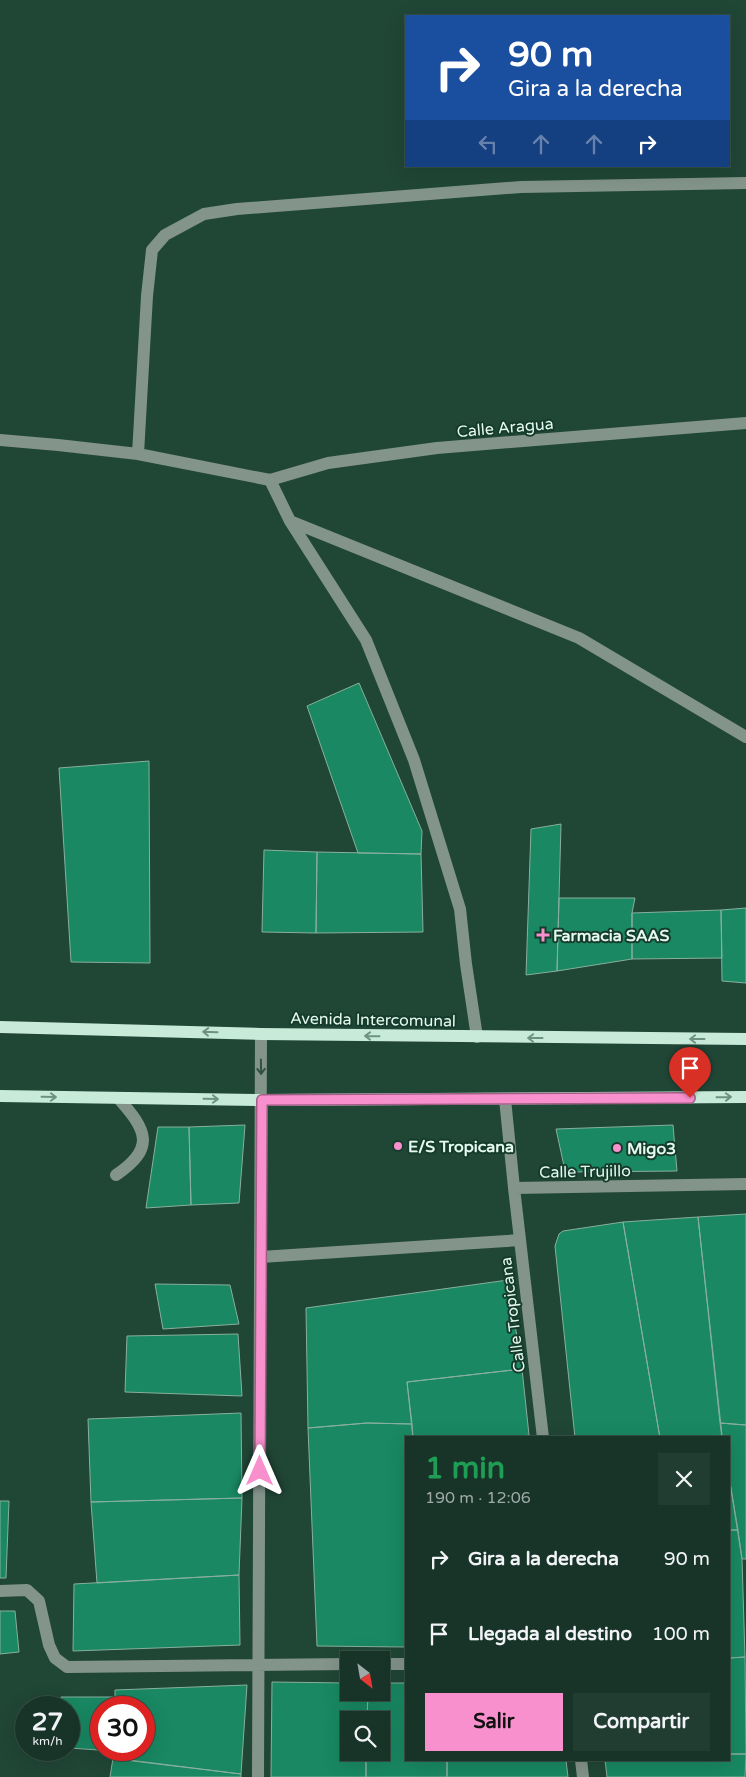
<!DOCTYPE html>
<html lang="es">
<head>
<meta charset="utf-8">
<style>
  body { margin:0; font-family:"Varela Round",sans-serif; background:#213c30; color:#f1f3f6; height:100vh; display:flex; flex-direction:column; font-size:19px; white-space:nowrap }
  * { box-sizing:border-box; margin:0 }
  p { font-size:16px; color:#9faaa8 }
  .icon { flex:none; width:28px; height:28px; fill:none; stroke:currentColor; stroke-width:2; stroke-linecap:round; stroke-linejoin:round }
  .map { position:relative; flex:1; overflow:hidden }
  .details { position:absolute; left:405px; top:1436px; width:325px; height:325px; display:flex; flex-direction:column; background:#183428; border-radius:0px; box-shadow:0 5px 20px #0002,0 0 0 1px #364f45 }
  .details>* { flex:none }
  .top-card { position:absolute; left:405px; top:15px; width:325px; height:152px; border-radius:0px; box-shadow:0 5px 20px #0002,0 0 0 1px #364f45; background:#1a4fa0; color:#fff; overflow:hidden }
  .needle { width:32px; rotate:149deg }
  .tools { position:absolute; left:340px; top:1651px; display:grid; gap:10px }
  .tools a { display:grid; place-items:center; width:50px; height:50px; border-radius:0px; background:#183428; box-shadow:0 5px 20px #0002,0 0 0 1px #364f45; font-size:25px }
  .speed { position:absolute; left:15px; top:1696px; display:flex; gap:10px; font-size:25px; font-weight:700; text-align:center }
  .speed>* { display:grid; place-content:center; width:65px; height:65px; border-radius:50%; background:#183428; box-shadow:0 5px 20px #0002,0 0 0 1px #364f45; line-height:1 }
  .speed small { font-size:12px; font-weight:400 }
  .speed .limit { border:8px solid #d22; background:#fff; color:#111 }
  .pin { position:absolute; display:grid; place-items:center; width:42px; height:42px; color:#fff; margin:-51px -21px; border-radius:50% 50% 50% 0; rotate:-45deg; box-shadow:0 0 5px #0007 }
  .pin .icon { rotate:45deg }
  .me { position:absolute; width:55px; margin:-28px; rotate:0deg; stroke-linejoin:round; filter:drop-shadow(0 0 4px #0008) }
  .turn { display:flex; align-items:center; gap:18px; height:105px; padding:0 20px; font-size:22px }
  .turn .icon { width:65px; height:65px; stroke-width:2.5 }
  .turn b { display:block; font-size:35px; line-height:42px }
  .lanes { display:flex; align-items:center; height:48px; padding:0 20px; background:#0003; justify-content:center; gap:25px; direction:ltr }
  .lanes .off { opacity:.35 }
  .round { display:grid; place-items:center; flex:none; width:52px; height:52px; border-radius:0px; background:#213c30 }
  .overview { display:flex; align-items:center; justify-content:space-between; height:85px; padding:0 20px }
  h1 { font-size:30px; font-weight:700; line-height:38px; color:#1e9e55 }
  .cta { display:flex; gap:10px; margin-top:auto; padding:10px 20px }
  .cta a { flex:1; height:58px; border-radius:0px; background:#f890cd; color:#111; font-size:20px; font-weight:700; line-height:58px; text-align:center }
  .cta a+a { background:#213c30; color:#f1f3f6 }
  ul { padding:0; list-style:none }
  li { display:flex; align-items:center; gap:15px; height:75px; padding:0 20px }
  li div { flex:1 }
  li b { display:block; font-size:19px }
  li em { font-style:normal }
  .map>svg:first-child { display:block }
  .building { fill:#198863; stroke:#88b09e }
  .lines { fill:none; stroke-linecap:round; stroke-linejoin:round }
  .minor { stroke:#83948b; stroke-width:12 }
  .major { stroke:#c7ead9; stroke-width:12 }
  .oneway { stroke:#6e9282 }
  .oneway2 { stroke:#305144 }
  .route-casing { stroke:#a15e85; stroke-width:12 }
  .route { stroke:#f890cd; stroke-width:9 }
  .poi-dot { fill:#f890cd; stroke:#153b2c; stroke-width:2 }
  .labels { text-anchor:middle; stroke-width:4; stroke-linejoin:round; paint-order:stroke }
  .street-label { font-size:16px; fill:#e5f9ef; stroke:#153b2c }
  .poi-label { font-size:16px; font-weight:bold; fill:#e5f9ef; stroke:#153b2c; text-anchor:start }
</style>
</head>
<body>
<div class="map">
<svg width="746" height="1777" viewBox="0 0 746 1777">
  <rect width="100%" height="100%" fill="#204636"/>
  <path class="building" d="M 359,683 L 422,831 L 421,854 L 358,853 L 307,706 Z
    M 149,761 L 150,963 L 71,962 L 59,768 Z
    M 561,824 L 557,971 L 526,975 L 531,829 Z
    M 264,850 L 317,852 L 316,933 L 262,932 Z
    M 317,852 L 421,854 L 423,932 L 316,933 Z
    M 559,898 L 635,898 L 632,913 L 632,959 L 557,971 Z
    M 746,908 L 746,983 L 722,981 L 721,910 Z
    M 721,910 L 722,958 L 632,959 L 632,913 Z
    M 245,1125 L 239,1203 L 191,1205 L 189,1127 Z
    M 673,1125 L 677,1171 L 571,1172 L 564,1166 L 556,1129 Z
    M 158,1127 L 189,1127 L 191,1205 L 146,1208 Z
    M 746,1214 L 746,1425 L 720,1423 L 698,1217 Z
    M 698,1217 L 722,1435 L 705,1438 L 660,1438 L 623,1222 Z
    M 623,1222 L 660,1438 L 575,1438 L 555,1246 L 559,1234 L 563,1231 Z
    M 508,1280 L 522,1369 L 407,1382 L 412,1424 L 367,1423 L 308,1428 L 306,1308 Z
    M 155,1284 L 230,1285 L 239,1324 L 163,1329 Z
    M 238,1334 L 242,1396 L 125,1392 L 127,1336 Z
    M 522,1369 L 529,1435 L 510,1438 L 413,1438 L 407,1382 Z
    M 241,1413 L 242,1498 L 91,1502 L 88,1419 Z
    M 367,1423 L 412,1424 L 413,1438 L 406,1438 L 406,1607 L 405,1647 L 317,1646 L 308,1428 Z
    M 720,1423 L 746,1425 L 746,1559 L 742,1559 L 729,1476 L 729,1438 L 722,1438 Z
    M 729,1476 L 738,1530 L 729,1530 Z
    M 242,1498 L 239,1575 L 97,1583 L 91,1502 Z
    M 0,1501 L 9,1501 L 6,1578 L 0,1578 Z
    M 729,1530 L 738,1530 L 742,1559 L 745,1657 L 729,1658 Z
    M 239,1575 L 240,1645 L 73,1651 L 74,1584 Z
    M 0,1611 L 15,1611 L 19,1652 L 0,1654 Z
    M 745,1657 L 746,1754 L 729,1754 L 729,1658 Z
    M 272,1682 L 349,1683 L 349,1692 L 368,1692 L 367,1720 L 349,1720 L 349,1752 L 366,1752 L 366,1777 L 271,1777 Z
    M 381,1683 L 406,1683 L 406,1760 L 447,1760 L 447,1777 L 366,1777 L 366,1752 L 381,1752 L 381,1720 L 367,1720 L 368,1692 L 381,1692 Z
    M 247,1685 L 241,1774 L 116,1759 L 116,1750 L 144,1750 L 144,1708 L 115,1708 L 115,1690 Z
    M 61,1697 L 113,1697 L 113,1708 L 101,1708 L 101,1750 L 113,1751 L 69,1748 L 69,1708 L 61,1708 Z
    M 729,1754 L 746,1754 L 745,1777 L 607,1777 L 605,1760 L 729,1760 Z
    M 113,1758 L 241,1774 L 241,1777 L 110,1777 Z
    M 447,1760 L 566,1760 L 568,1777 L 447,1777 Z"/>
  <g class="lines">
    <path class="minor" d="M 0,440 L 58,445 L 138,454 L 270,480 L 290,521 L 579,638 L 746,737
      M 138,454 L 147,296 L 152,250 L 165,235 L 204,214 L 237,209 L 521,187 L 746,183
      M 270,480 L 328,463 L 437,448 L 746,423
      M 290,521 L 366,640 L 414,760 L 460,909 L 466,964 L 477,1037
      M 505,1099 L 514,1188 L 746,1184
      M 116,1175 C 156,1148 147,1130 118,1098
      M 514,1188 L 543,1438
      M 261,1257 L 520,1240
      M 0,1591 L 27,1590 L 39,1601 L 49,1645 L 55,1658 L 67,1667 L 349,1664
      M 381,1664 L 406,1664
      M 581,1760 L 583,1777
      M 258,1777 L 261,1034"/>
    <path class="major" d="M 0,1027 L 261,1034 L 746,1039
      M 0,1096 L 262,1100 L 746,1097"/>
  </g>
  <defs><path id="oneway-shaft" d="M-6 0H5M1.5-3L5.5 0L1.5 3" fill="none" stroke-width="1.6" stroke-linecap="round" stroke-linejoin="round" transform="scale(1.25)"/></defs>
  <g class="oneway">
    <use href="#oneway-shaft" transform="translate(210 1032) rotate(-178)"/>
    <use href="#oneway-shaft" transform="translate(372 1036) rotate(-179)"/>
    <use href="#oneway-shaft" transform="translate(535 1038) rotate(-180)"/>
    <use href="#oneway-shaft" transform="translate(697 1039) rotate(-180)"/>
    <use href="#oneway-shaft" transform="translate(49 1097) rotate(1)"/>
    <use href="#oneway-shaft" transform="translate(724 1097) rotate(-1)"/>
    <use href="#oneway-shaft" transform="translate(211 1099) rotate(1)"/>
  </g>
  <use class="oneway2" href="#oneway-shaft" transform="translate(261 1067) rotate(89)"/>
  <g class="lines">
    <defs>
      <path id="route" d="M 260,1471 L 262,1100 L 690,1098"/>
    </defs>
    <use href="#route" class="route-casing"/>
    <use href="#route" class="route"/>
  </g>
  <g class="poi-dot">
    <path d="M540.5 927.5h5v5h5v5h-5v5h-5v-5h-5v-5h5z"/>
    <circle cx="398" cy="1146" r="5"/>
    <circle cx="617" cy="1148" r="5"/>
  </g>
  <g class="labels">
    <g class="street-label">
      <text transform="translate(505 427) rotate(-5)" y="6">Calle Aragua</text>
      <text transform="translate(373 1019) rotate(1)" y="6">Avenida Intercomunal</text>
      <text transform="translate(585 1171) rotate(-1)" y="6">Calle Trujillo</text>
      <text transform="translate(512 1315) rotate(-97)" y="6">Calle Tropicana</text>
    </g>
    <g class="poi-label">
      <text x="553" y="941">Farmacia SAAS</text>
      <text x="408" y="1152">E/S Tropicana</text>
      <text x="627" y="1154">Migo3</text>
    </g>
  </g>
</svg>
<div class="tools">
<a><svg class="needle" viewBox="-14 -14 28 28"><path d="M0-13l5 13h-10z" fill="#e53935"/><path d="M0 13l5-13h-10z" fill="#9faaa8"/></svg></a>
<a><svg class="icon" aria-label="search" viewBox="0 0 24 24"><circle cx="10" cy="10" r="6"/><path d="M15 15l6 6"/></svg></a>
</div>
<div class="speed"><div>27<small>km/h</small></div><div class="limit">30</div></div>
<div class="pin" style="left:690px;top:1098px;background:#d93025"><svg class="icon" aria-label="arrive" viewBox="0 0 24 24"><path d="M6 21V4h12l-3 4 3 4H6"/></svg></div>
<svg class="me" style="left:260px;top:1471px" viewBox="-20 -20 40 40"><path d="M0-17L14 15 0 8-14 15z" fill="#f890cd" stroke="#fff" stroke-width="4"/></svg>
<div class="top-card">
<div class="turn"><svg class="icon" aria-label="right" viewBox="0 0 24 24"><path d="M7 20v-9h11M14 6l5 5-5 5"/></svg><div><b>90 m</b>Gira a la derecha</div></div>
<div class="lanes"><svg class="icon off" aria-label="left" viewBox="0 0 24 24"><path d="M17 20v-9H6M10 6l-5 5 5 5"/></svg><svg class="icon off" aria-label="ahead" viewBox="0 0 24 24"><path d="M12 20V5M6 11l6-6 6 6"/></svg><svg class="icon off" aria-label="ahead" viewBox="0 0 24 24"><path d="M12 20V5M6 11l6-6 6 6"/></svg><svg class="icon" aria-label="right" viewBox="0 0 24 24"><path d="M7 20v-9h11M14 6l5 5-5 5"/></svg></div>
</div>
<section class="details">
<div class="overview"><div><h1>1 min</h1><p>190 m · 12:06</p></div><a class="round"><svg class="icon" aria-label="close" viewBox="0 0 24 24"><path d="M6 6l12 12M18 6L6 18"/></svg></a></div>
<ul>
<li><svg class="icon" aria-label="right" viewBox="0 0 24 24"><path d="M7 20v-9h11M14 6l5 5-5 5"/></svg><div><b>Gira a la derecha</b></div><em>90 m</em></li>
<li><svg class="icon" aria-label="arrive" viewBox="0 0 24 24"><path d="M6 21V4h12l-3 4 3 4H6"/></svg><div><b>Llegada al destino</b></div><em>100 m</em></li>
</ul>
<div class="cta"><a>Salir</a><a>Compartir</a></div>
</section>
</div>
</body>
</html>
